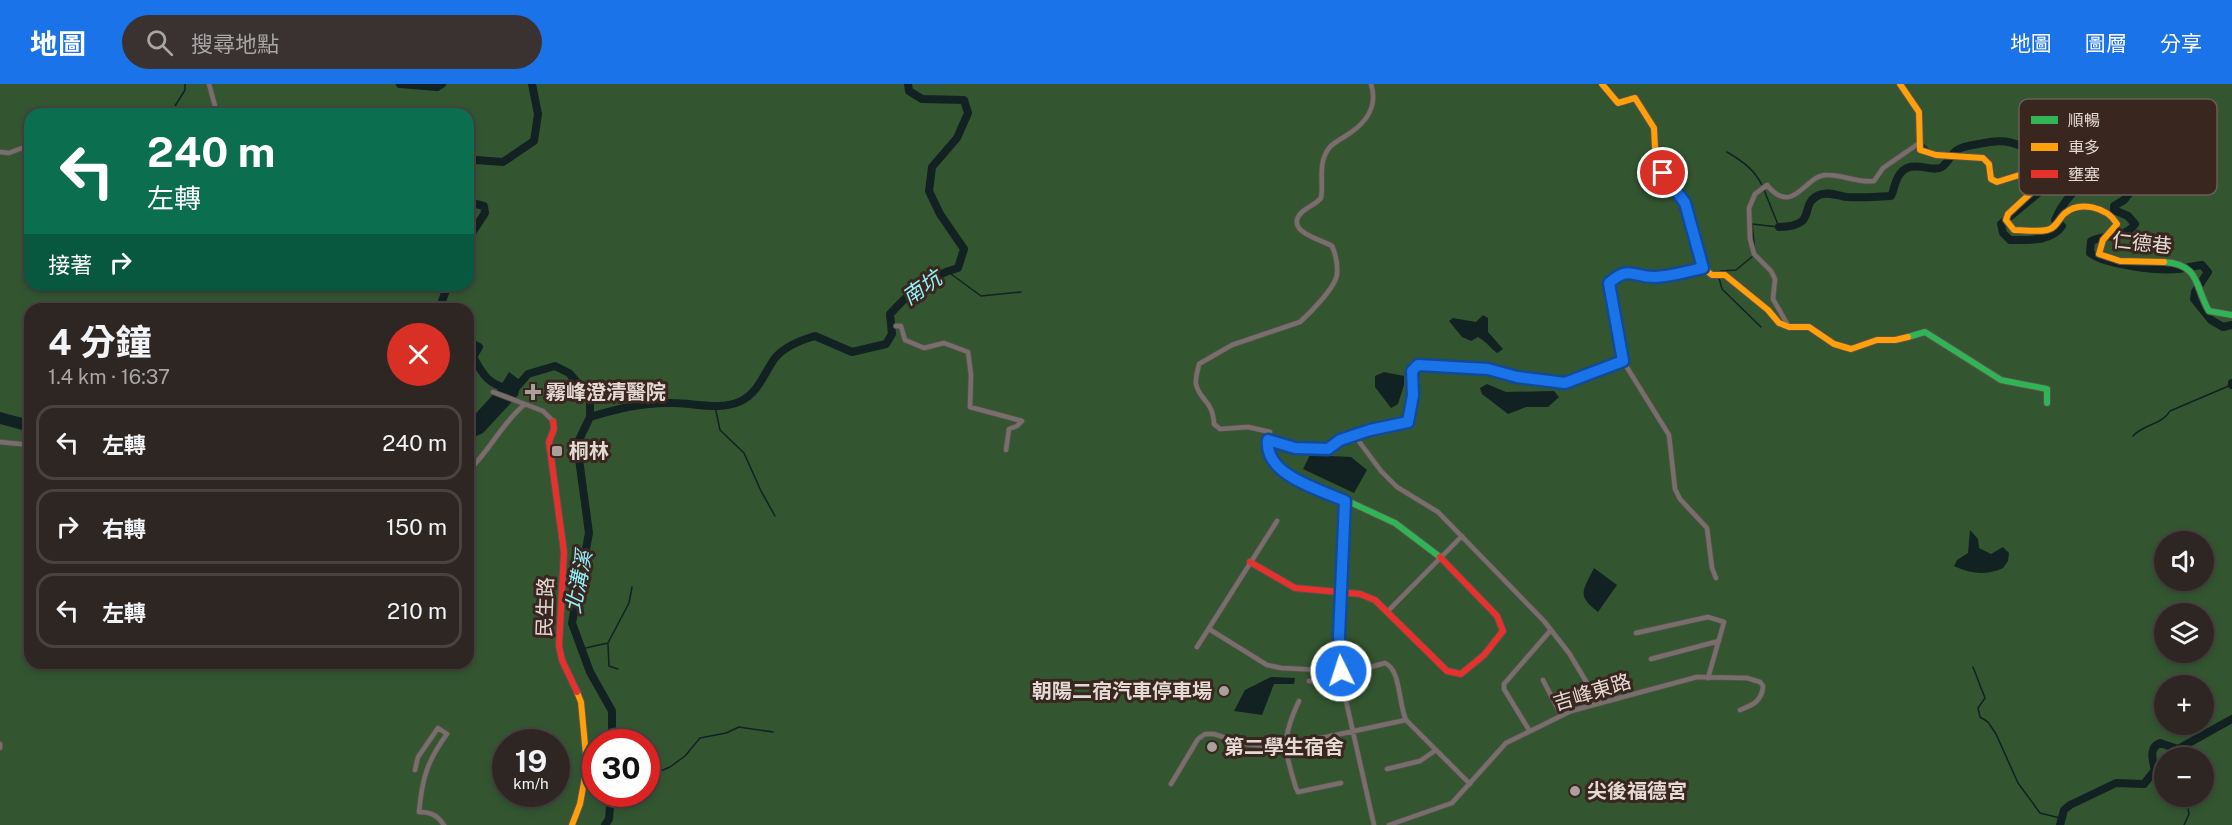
<!DOCTYPE html>
<html lang="zh-TW">
<head>
<meta charset="utf-8">
<style>
  body { margin:0; font-family:"Public Sans","Noto Sans TC",sans-serif; background:#393230; color:#f1f3f6; height:100vh; display:flex; flex-direction:column; font-size:22px; white-space:nowrap }
  * { box-sizing:border-box; margin:0 }
  p { font-size:20px; color:#a7a5a6 }
  .icon { flex:none; width:33px; height:33px; fill:none; stroke:currentColor; stroke-width:2; stroke-linecap:round; stroke-linejoin:round }
  .map { position:relative; flex:1; overflow:hidden }
  .side { position:absolute; left:24px; top:219px; width:450px; height:366px; display:flex; flex-direction:column; background:#2d2623; border-radius:18px; box-shadow:0 3px 9px #0003,0 0 0 2px #484341 }
  .side>* { flex:none }
  .hud { position:absolute; left:24px; top:24px; width:450px; height:183px; border-radius:18px; box-shadow:0 3px 9px #0003,0 0 0 2px #484341; background:#0b6e4f; color:#fff; overflow:hidden }
  .tools { position:absolute; left:2154px; top:447px; display:grid; gap:12px }
  .tools a { display:grid; place-items:center; width:60px; height:60px; border-radius:50%; background:#2d2623; box-shadow:0 3px 9px #0003,0 0 0 2px #484341; font-size:30px }
  .speed { position:absolute; left:492px; top:645px; display:flex; gap:12px; font-size:30px; font-weight:700; text-align:center }
  .speed>* { display:grid; place-content:center; width:78px; height:78px; border-radius:50%; background:#2d2623; box-shadow:0 3px 9px #0003,0 0 0 2px #484341; line-height:1 }
  .speed small { font-size:15px; font-weight:400 }
  .speed .limit { border:9px solid #d22; background:#fff; color:#111 }
  .pin { position:absolute; display:grid; place-items:center; width:51px; height:51px; color:#fff; margin:-26px; border:3px solid #fff; border-radius:50%; box-shadow:0 2px 6px #0007 }
  .me { position:absolute; width:66px; margin:-33px; rotate:356deg; stroke-linejoin:round; filter:drop-shadow(0 0 4px #0008) }
  .turn { display:flex; align-items:center; gap:21px; height:126px; padding:0 24px; font-size:27px }
  .turn .icon { width:78px; height:78px; stroke-width:2.5 }
  .turn b { display:block; font-size:42px; line-height:51px }
  .then { display:flex; align-items:center; height:57px; padding:0 24px; background:#0003; gap:12px; font-size:22px }
  .round { display:grid; place-items:center; flex:none; width:63px; height:63px; border-radius:32px; background:#393230 }
  .headline { display:flex; align-items:center; justify-content:space-between; height:102px; padding:0 24px }
  h1 { font-size:36px; font-weight:700; line-height:45px }
  ul { padding:0; list-style:none }
  li { display:flex; align-items:center; gap:18px; height:75px; margin:0 12px 9px; padding:0 12px; border:3px solid #484341; border-radius:18px }
  li div { flex:1 }
  li b { display:block; font-size:22px }
  li em { font-style:normal }
  header { display:flex; align-items:center; gap:36px; box-sizing:border-box; height:84px; padding:0 30px; background:#1a73e8; color:#fff }
  header strong { font-size:28px }
  nav { display:flex; gap:33px; margin-inline-start:auto; font-size:21px }
  .search { width:420px; height:54px; background:#393230; display:flex; align-items:center; gap:15px; box-sizing:border-box; padding:0 21px; border-radius:33px; color:#a7a5a6; font-size:22px }
  .map>svg:first-child { display:block }
  .green { fill:#335631; fill-rule:evenodd }
  .water { fill:#122122 }
  .lines { fill:none; stroke-linecap:round; stroke-linejoin:round }
  .stream { stroke:#122122; stroke-width:1.5 }
  .river { stroke:#122122; stroke-width:8 }
  .street-casing { stroke:#59514d; stroke-width:6 }
  .fast-casing { stroke:#59514d; stroke-width:8 }
  .slow-casing { stroke:#59514d; stroke-width:8 }
  .jam-casing { stroke:#59514d; stroke-width:8 }
  .street { stroke:#786f6c; stroke-width:4.5 }
  .fast { stroke:#30b455; stroke-width:6 }
  .slow { stroke:#ff9f0a; stroke-width:6 }
  .jam { stroke:#e5322d; stroke-width:6 }
  .route-casing { stroke:#114b97; stroke-width:15 }
  .route { stroke:#1a73e8; stroke-width:10 }
  .poi-dot { fill:#aa9f9a; stroke:#38261f; stroke-width:2 }
  .labels { text-anchor:middle; stroke-width:6; stroke-linejoin:round; paint-order:stroke }
  .street-label { font-size:20px; fill:#e5d9d4; stroke:#38261f }
  .poi-label { font-size:20px; font-weight:bold; fill:#e5d9d4; stroke:#38261f; text-anchor:start }
  .water-label { font-size:21px; font-style:italic; fill:#94f0f9; stroke:#38261f }
  .key { fill:#38261f; stroke:#6c5c55; stroke-width:1.5 }
  .key-label { font-size:16px; fill:#e5d9d4 }
</style>
</head>
<body>
<header>
<strong>地圖</strong>
<div class="search"><svg class="icon" aria-label="search" viewBox="0 0 24 24"><circle cx="10" cy="10" r="6"/><path d="M15 15l6 6"/></svg>搜尋地點</div>
<nav><a>地圖</a><a>圖層</a><a>分享</a></nav>
</header>
<div class="map">
<svg width="2232" height="741" viewBox="0 0 2232 741">
  <rect width="100%" height="100%" fill="#3c332f"/>
  <path class="green" d="M 0,0 L 2232,0 L 2232,741 L 0,741 ZM 30,30 L 468,30 L 468,201 L 30,201 ZM 30,225 L 468,225 L 468,579 L 30,579 ZM 2164,458 L 2204,458 L 2204,496 L 2164,496 ZM 2164,530 L 2204,530 L 2204,568 L 2164,568 ZM 2164,602 L 2204,602 L 2204,640 L 2164,640 ZM 506,658 L 556,658 L 556,710 L 506,710 ZM 596,658 L 646,658 L 646,710 L 596,710 ZM 2164,674 L 2204,674 L 2204,712 L 2164,712 Z"/>
  <path class="water" d="M 1483,231 L 1488,234 L 1488,248 L 1503,265 L 1497,269 C 1490,264 1487,258 1478,253 L 1471,257 L 1462,253 L 1449,237 L 1453,234 L 1476,238 Z
    M 509,288 L 521,297 L 518,311 L 509,321 L 483,349 L 468,356 L 468,338 L 500,303 Z
    M 1384,288 L 1404,292 L 1404,301 L 1398,320 L 1391,324 L 1375,303 L 1375,292 Z
    M 1487,300 L 1506,308 L 1554,307 L 1559,313 L 1548,323 L 1526,323 L 1508,330 L 1482,310 L 1480,304 Z
    M 0,328 L 30,336 L 30,348 L 0,340 Z
    M 1310,371 L 1351,373 L 1367,386 L 1354,409 L 1303,385 Z
    M 1970,446 L 1978,455 L 1979,464 L 1991,470 L 2003,463 L 2009,469 L 2008,477 L 2003,484 C 1986,492 1971,490 1954,482 L 1957,476 L 1968,469 Z
    M 1594,484 L 1617,501 L 1598,528 C 1576,511 1583,507 1594,484 Z
    M 1271,593 L 1295,594 L 1294,600 L 1274,600 L 1262,631 L 1234,627 L 1245,606 Z"/>
  <g class="lines">
    <path class="stream" d="M 170,30 L 185,6 L 185,0
      M 1922,43 L 1921,58 L 1930,67
      M 1727,68 C 1742,77 1754,85 1762,101
      M 2077,71 L 2083,99
      M 1764,106 L 1779,143
      M 1755,168 L 1752,140 L 1779,143
      M 947,187 L 981,212 L 1021,208
      M 1721,187 L 1736,186 L 1753,172
      M 1719,194 L 1722,205 L 1761,243
      M 715,322 L 720,346 L 744,369 L 761,407 L 775,432
      M 2133,352 C 2143,340 2162,341 2170,327 L 2231,301
      M 608,560 L 609,582 L 618,585
      M 581,565 L 608,559 L 629,519 L 632,503
      M 1973,583 L 1985,614 L 1978,624 L 1980,633 L 1988,638 L 1996,650 L 2018,699 L 2040,729 L 2060,734
      M 2172,674 L 2178,665
      M 646,693 L 670,683 L 685,672 L 700,654 L 726,649 L 739,643 L 773,648
      M 2184,741 L 2189,730 L 2186,712"/>
    <path class="river" d="M 400,0 L 437,3 L 442,0
      M 468,80 L 476,76 L 503,78 L 534,57 L 538,30 L 532,0
      M 468,118 L 484,122 L 485,129 L 468,155
      M 1779,143 C 1820,142 1797,121 1819,111 C 1829,107 1838,112 1847,113 C 1861,114 1877,113 1891,112 C 1894,107 1894,101 1897,95 C 1908,71 1931,90 1942,83 C 1948,79 1950,71 1957,66 C 1963,62 1972,61 1979,60 C 2014,51 2034,63 2047,97 L 2042,106 L 2001,140 L 2003,149 L 2010,156 C 2027,156 2052,158 2062,142 L 2055,136 C 2069,104 2086,97 2117,85 L 2123,88 L 2131,107 L 2124,116 L 2114,122 L 2114,126 L 2128,132 L 2135,140 C 2125,155 2106,150 2091,157 L 2090,169 C 2107,181 2157,187 2178,185 C 2186,184 2194,182 2202,181 L 2208,188 L 2195,208 L 2194,215 L 2211,236 L 2223,243 L 2232,241
      M 439,225 L 448,201
      M 468,257 L 479,263 L 473,273 C 482,289 488,301 508,304
      M 2232,299 L 2232,301
      M 515,305 L 528,290 L 555,282 L 569,289 L 590,313 L 590,333 L 577,360 L 589,449 L 572,539 L 590,588 L 612,627 L 612,658
      M 590,333 C 617,325 644,318 672,319 C 695,319 720,327 741,317 C 759,308 764,289 775,274 C 785,262 801,256 815,252 L 852,268 L 886,260 L 892,250 L 890,230 C 910,208 929,192 958,184 L 964,165 L 940,130 L 929,107 L 932,83 L 957,54 L 968,29 L 964,16 L 922,15 L 909,7 L 908,0
      M 605,741 L 609,735 L 611,710
      M 2060,741 L 2064,726 L 2070,721 L 2116,699 L 2144,700 L 2155,686 C 2153,677 2148,664 2160,659 L 2178,665 L 2232,635"/>
    <defs>
      <path id="street" d="M 205,30 L 214,26 L 215,22 L 209,0
        M 0,68 L 9,69 L 30,61
        M 1703,184 C 1688,187 1670,193 1654,193 C 1632,193 1630,181 1609,199 L 1623,277 L 1669,351 L 1675,405 L 1680,415 L 1707,444 L 1712,484 L 1716,494
        M 896,242 L 901,242 L 905,256 L 924,264 L 944,259 L 968,268 L 971,291 L 970,323 L 1022,337 L 1017,342 L 1009,345 L 1006,366
        M 1789,243 L 1773,215 L 1775,195 L 1771,187 L 1754,170 L 1750,155 L 1749,124 L 1755,110 L 1767,101 C 1794,134 1805,90 1827,91 C 1844,91 1857,99 1874,97 L 1883,84 L 1918,60
        M 493,308 L 543,327 L 553,337
        M 1355,352 L 1381,387 L 1397,403 L 1438,428 L 1544,537 L 1569,569 L 1587,599
        M 1268,356 L 1270,348 L 1248,343 L 1220,345 L 1214,340 C 1213,316 1199,316 1196,300 C 1195,294 1198,286 1199,280 L 1232,261 L 1300,238 C 1310,229 1336,203 1337,190 C 1338,179 1336,171 1332,162 C 1323,156 1284,148 1301,129 C 1307,123 1315,121 1321,114 C 1324,99 1317,80 1329,64 C 1332,60 1339,56 1344,53 C 1364,41 1379,25 1371,0
        M 0,358 L 30,361
        M 468,387 C 490,367 501,340 524,321
        M 1345,417 L 1339,575 L 1342,599 L 1374,741
        M 1387,528 L 1462,452
        M 1209,545 L 1267,581 L 1281,584 L 1341,587
        M 1636,549 L 1708,533 L 1724,538 L 1708,594
        M 1197,563 L 1277,437
        M 1651,575 L 1719,557
        M 1357,587 L 1385,579 C 1401,586 1398,618 1406,636 L 1470,700
        M 1543,596 L 1561,631
        M 1309,597 L 1342,599
        M 1299,617 C 1281,655 1284,664 1296,704 L 1298,708 L 1341,699
        M 1529,646 L 1504,605 L 1504,600 L 1550,547
        M 0,660 L 0,664
        M 1387,685 L 1420,677 L 1436,666
        M 415,686 L 418,673 L 438,644 L 447,650 C 427,677 422,695 419,728 C 431,728 437,731 444,741
        M 1171,700 L 1198,655 L 1205,650 L 1214,650 L 1244,660 L 1279,663 L 1406,636
        M 1389,741 L 1452,719 L 1506,659 L 1571,627 L 1697,593 L 1747,594 L 1760,598 L 1763,602 C 1762,617 1753,621 1740,626"/>
      <path id="fast" d="M 2164,178 C 2200,180 2195,203 2209,227 L 2232,231
        M 1908,253 L 1925,248 L 2001,296 L 2047,305 L 2047,319
        M 1360,349 L 1340,356 L 1328,365 L 1295,364 L 1268,356 C 1267,370 1272,379 1283,387 L 1395,439 L 1440,473"/>
      <path id="slow" d="M 1602,0 L 1618,19 L 1635,14 L 1654,44 L 1655,64 L 1660,82 L 1685,119 L 1703,184 L 1712,191 L 1725,191 L 1768,226 L 1779,239 L 1789,243 L 1809,243 L 1834,260 L 1851,265 L 1877,256 L 1895,256 L 1908,253
        M 1900,0 L 1919,28 L 1920,66 L 1936,71 L 1983,74 L 1989,80 L 1991,95 L 1997,98 L 2032,87 L 2039,89 L 2041,94 L 2034,106 L 2008,130 L 2006,136 L 2014,146 C 2024,146 2037,148 2047,146 C 2056,144 2058,136 2064,130 C 2079,116 2107,123 2117,140 L 2103,156 L 2099,170 L 2120,177 L 2164,178
        M 1360,349 L 1408,337 L 1413,311 L 1412,287 L 1418,281 L 1488,285 L 1517,293 L 1565,299 L 1623,277
        M 572,741 L 580,720 L 587,682 L 581,618 L 577,608"/>
      <path id="jam" d="M 553,337 L 554,345 L 549,358 L 564,468 L 559,562 L 562,576 L 577,608
        M 1250,478 L 1295,504 L 1360,510 L 1375,516 L 1447,587 L 1461,590 L 1484,571 L 1503,547 L 1497,532 L 1440,473"/>
    </defs>
    <use href="#street" class="street-casing"/>
    <use href="#fast" class="fast-casing"/>
    <use href="#slow" class="slow-casing"/>
    <use href="#jam" class="jam-casing"/>
    <use href="#street" class="street"/>
    <use href="#fast" class="fast"/>
    <use href="#slow" class="slow"/>
    <use href="#jam" class="jam"/>
  </g>
  <g class="lines">
    <defs>
      <path id="route" d="M 1341,587 L 1339,552 L 1345,417 C 1319,405 1264,391 1268,356 L 1295,364 L 1328,365 L 1340,356 L 1370,346 L 1408,338 L 1413,311 L 1412,287 L 1418,281 L 1488,285 L 1517,293 L 1565,299 L 1623,277 L 1609,199 C 1630,181 1632,193 1654,193 C 1670,193 1688,187 1703,184 L 1685,119 L 1663,89"/>
    </defs>
    <use href="#route" class="route-casing"/>
    <use href="#route" class="route"/>
  </g>
  <g class="poi-dot">
    <path d="M530 299h6v6h6v6h-6v6h-6v-6h-6v-6h6z"/>
    <rect x="551" y="361" width="12" height="12" rx="3"/>
    <circle cx="1224" cy="607" r="6"/>
    <circle cx="1212" cy="663" r="6"/>
    <circle cx="1575" cy="707" r="6"/>
  </g>
  <g class="labels">
    <g class="street-label">
      <text transform="translate(2142 159) rotate(6)" y="7">仁德巷</text>
      <text transform="translate(545 523) rotate(-88)" y="7">民生路</text>
      <text transform="translate(1592 608) rotate(-17)" y="7">吉峰東路</text>
    </g>
    <g class="poi-label">
      <text x="546" y="315">霧峰澄清醫院</text>
      <text x="569" y="374">桐林</text>
      <text x="1212" y="614" text-anchor="end">朝陽二宿汽車停車場</text>
      <text x="1224" y="670">第二學生宿舍</text>
      <text x="1587" y="714">尖後福德宮</text>
    </g>
    <g class="water-label">
      <text transform="translate(922 204) rotate(-35)" y="7">南坑</text>
      <text transform="translate(579 498) rotate(-79)" y="7">北溝溪</text>
    </g>
  </g>
  <rect x="2019" y="15" width="198" height="96" rx="9" class="key"/>
  <rect x="2031" y="32" width="27" height="8" fill="#30b455"/>
  <rect x="2031" y="59" width="27" height="8" fill="#ff9f0a"/>
  <rect x="2031" y="86" width="27" height="8" fill="#e5322d"/>
  <g class="key-label">
    <text x="2068" y="42">順暢</text>
    <text x="2068" y="69">車多</text>
    <text x="2068" y="96">壅塞</text>
  </g>
</svg>
<div class="tools">
<a><svg class="icon" aria-label="sound" viewBox="0 0 24 24"><path d="M4 9h4l5-4v14l-5-4H4zM17 9q2 3 0 6"/></svg></a>
<a><svg class="icon" aria-label="layers" viewBox="0 0 24 24"><path d="M12 4l9 5-9 5-9-5zM3 14l9 5 9-5"/></svg></a>
<a>+</a>
<a>−</a>
</div>
<div class="speed"><div>19<small>km/h</small></div><div class="limit">30</div></div>
<div class="pin" style="left:1663px;top:89px;background:#d93025"><svg class="icon" aria-label="arrive" viewBox="0 0 24 24"><path d="M6 21V4h12l-3 4 3 4H6"/></svg></div>
<svg class="me" style="left:1341px;top:587px" viewBox="-20 -20 40 40"><circle r="17" fill="#1a73e8" stroke="#fff" stroke-width="3"/><path d="M0-11L8 9 0 5-8 9z" fill="#fff"/></svg>
<div class="hud">
<div class="turn"><svg class="icon" aria-label="left" viewBox="0 0 24 24"><path d="M17 20v-9H6M10 6l-5 5 5 5"/></svg><div><b>240 m</b>左轉</div></div>
<div class="then">接著<svg class="icon" aria-label="right" viewBox="0 0 24 24"><path d="M7 20v-9h11M14 6l5 5-5 5"/></svg></div>
</div>
<section class="side">
<div class="headline"><div><h1>4 分鐘</h1><p>1.4 km · 16:37</p></div><a class="round" style="background:#d93025;color:#fff"><svg class="icon" aria-label="close" viewBox="0 0 24 24"><path d="M6 6l12 12M18 6L6 18"/></svg></a></div>
<ul>
<li><svg class="icon" aria-label="left" viewBox="0 0 24 24"><path d="M17 20v-9H6M10 6l-5 5 5 5"/></svg><div><b>左轉</b></div><em>240 m</em></li>
<li><svg class="icon" aria-label="right" viewBox="0 0 24 24"><path d="M7 20v-9h11M14 6l5 5-5 5"/></svg><div><b>右轉</b></div><em>150 m</em></li>
<li><svg class="icon" aria-label="left" viewBox="0 0 24 24"><path d="M17 20v-9H6M10 6l-5 5 5 5"/></svg><div><b>左轉</b></div><em>210 m</em></li>
</ul>
</section>
</div>
</body>
</html>
